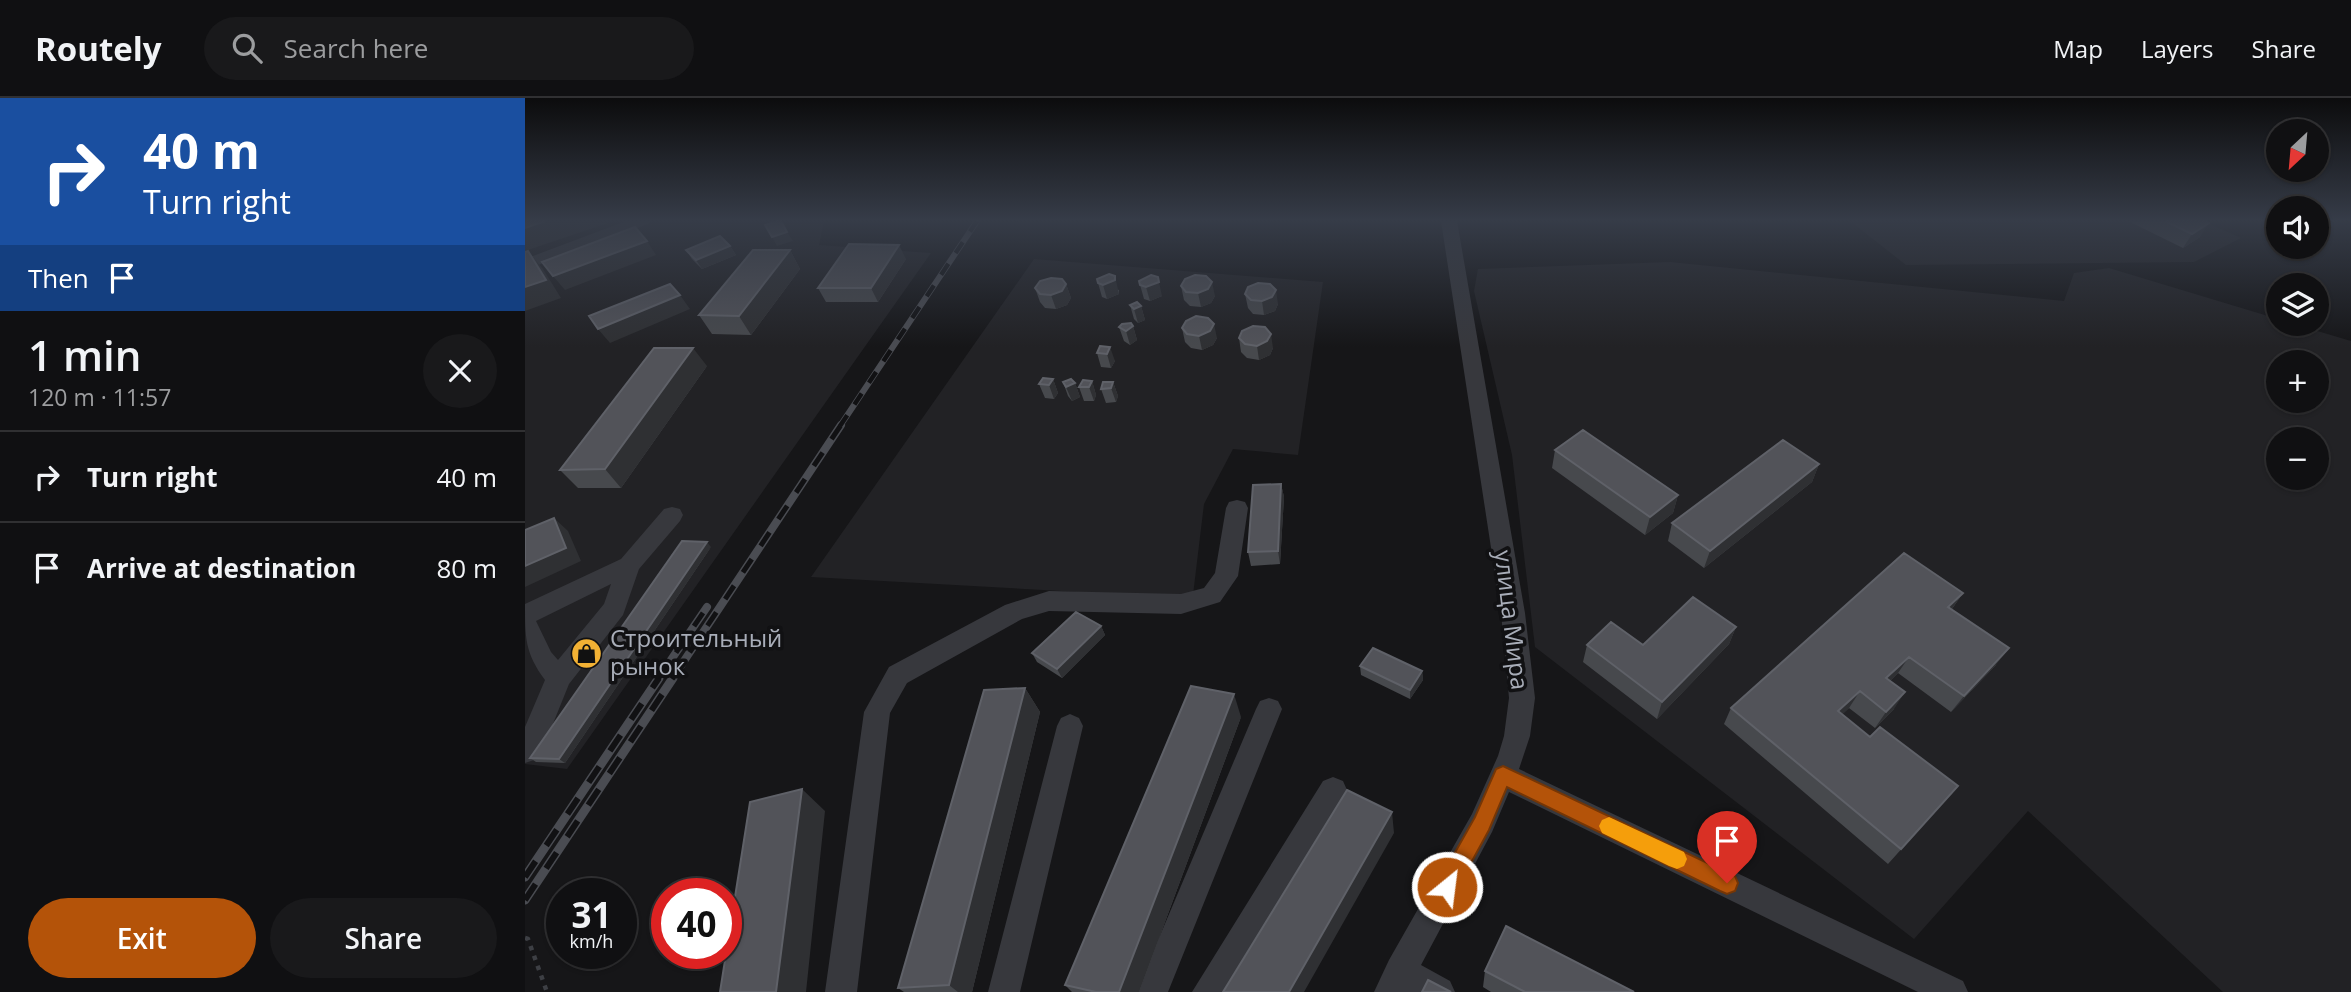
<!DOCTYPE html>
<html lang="en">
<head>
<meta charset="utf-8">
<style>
  body { margin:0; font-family:"Open Sans",sans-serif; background:#19191b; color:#f1f3f6; height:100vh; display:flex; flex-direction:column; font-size:26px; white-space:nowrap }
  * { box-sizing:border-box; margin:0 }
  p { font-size:23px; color:#9c9d9f }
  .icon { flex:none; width:38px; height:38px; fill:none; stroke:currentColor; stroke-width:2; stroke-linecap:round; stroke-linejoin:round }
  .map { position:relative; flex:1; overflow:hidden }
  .drawer { display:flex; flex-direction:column; background:#101012; width:525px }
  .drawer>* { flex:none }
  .guide { background:#1a4fa0; color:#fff; overflow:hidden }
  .needle { width:46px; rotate:206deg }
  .fabs { position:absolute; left:1741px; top:21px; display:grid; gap:14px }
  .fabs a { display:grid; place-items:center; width:63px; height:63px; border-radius:50%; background:#101012; box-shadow:0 2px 5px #0004,0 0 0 2px #303032; font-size:35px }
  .speed { position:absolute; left:21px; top:780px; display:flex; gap:14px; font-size:35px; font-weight:700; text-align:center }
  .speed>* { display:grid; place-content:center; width:91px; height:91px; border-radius:50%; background:#101012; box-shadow:0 2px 5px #0004,0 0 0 2px #303032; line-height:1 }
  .speed small { font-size:18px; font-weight:400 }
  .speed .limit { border:10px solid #d22; background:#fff; color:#111 }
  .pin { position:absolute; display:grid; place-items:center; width:60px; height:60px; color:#fff; margin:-72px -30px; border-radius:50% 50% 50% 0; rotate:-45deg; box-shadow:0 0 7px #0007 }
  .pin .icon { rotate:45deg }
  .me { position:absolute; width:77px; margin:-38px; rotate:29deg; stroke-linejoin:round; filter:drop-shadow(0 0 5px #0008) }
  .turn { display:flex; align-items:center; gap:24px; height:147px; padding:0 28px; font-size:32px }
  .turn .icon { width:91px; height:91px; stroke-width:2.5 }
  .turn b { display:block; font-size:49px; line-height:60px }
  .then { display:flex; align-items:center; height:66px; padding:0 28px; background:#0003; gap:14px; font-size:26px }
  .round { display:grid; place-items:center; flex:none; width:74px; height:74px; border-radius:37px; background:#19191b }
  .summary { display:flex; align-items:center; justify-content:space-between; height:119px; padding:0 28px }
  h1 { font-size:42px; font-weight:600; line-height:52px }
  .primary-button { display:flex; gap:14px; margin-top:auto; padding:14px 28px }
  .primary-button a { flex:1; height:80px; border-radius:42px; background:#b45309; color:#fff; font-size:28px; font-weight:600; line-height:80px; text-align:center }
  .primary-button a+a { background:#19191b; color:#f1f3f6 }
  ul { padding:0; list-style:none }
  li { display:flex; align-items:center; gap:21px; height:91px; padding:0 28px; border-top:2px solid #303032 }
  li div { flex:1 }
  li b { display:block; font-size:26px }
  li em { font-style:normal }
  header { display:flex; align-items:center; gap:42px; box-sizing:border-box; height:98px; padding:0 35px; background:#101012; border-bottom:2px solid #303032 }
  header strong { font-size:33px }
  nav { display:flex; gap:38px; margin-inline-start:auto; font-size:24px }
  .search { width:490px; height:63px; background:#19191b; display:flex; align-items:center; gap:18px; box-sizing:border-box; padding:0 24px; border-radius:38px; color:#9c9d9f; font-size:26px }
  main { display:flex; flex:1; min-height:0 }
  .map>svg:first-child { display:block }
  .built { fill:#222225; fill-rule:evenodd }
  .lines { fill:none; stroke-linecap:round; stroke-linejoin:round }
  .path { stroke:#3d3f44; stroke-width:4.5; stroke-dasharray:4.5 6; stroke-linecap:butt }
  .minor { fill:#37383d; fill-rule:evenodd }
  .rail-far2-casing { stroke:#4a4c52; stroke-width:6 }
  .rail-far1-casing { stroke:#4a4c52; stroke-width:8 }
  .rail-casing { stroke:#4a4c52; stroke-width:9 }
  .rail-far2 { stroke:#111113; stroke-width:4.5; stroke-dasharray:13; stroke-linecap:butt }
  .rail-far1 { stroke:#111113; stroke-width:5; stroke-dasharray:16; stroke-linecap:butt }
  .rail { stroke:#111113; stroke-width:6; stroke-dasharray:19; stroke-linecap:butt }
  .wall { fill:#47494d }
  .shaded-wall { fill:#2f3033 }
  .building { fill:#525359; stroke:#5f6168; stroke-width:2 }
  .route { fill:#b45309; stroke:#753606; stroke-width:2 }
  .slow { fill:#f59e0b }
  .labels { text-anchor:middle; stroke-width:7; stroke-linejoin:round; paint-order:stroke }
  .street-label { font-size:24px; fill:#a8adb8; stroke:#111113 }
  .poi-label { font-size:24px; fill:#a8adb8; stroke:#111113; text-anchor:start }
</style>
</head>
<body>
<header>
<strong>Routely</strong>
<div class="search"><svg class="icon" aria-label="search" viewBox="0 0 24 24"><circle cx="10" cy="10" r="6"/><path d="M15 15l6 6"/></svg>Search here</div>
<nav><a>Map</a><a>Layers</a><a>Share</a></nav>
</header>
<main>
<section class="drawer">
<div class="guide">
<div class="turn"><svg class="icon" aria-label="right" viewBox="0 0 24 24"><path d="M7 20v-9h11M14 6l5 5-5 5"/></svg><div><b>40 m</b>Turn right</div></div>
<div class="then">Then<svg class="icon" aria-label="arrive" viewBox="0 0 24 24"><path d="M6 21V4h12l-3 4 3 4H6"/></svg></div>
</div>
<div class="summary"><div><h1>1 min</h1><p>120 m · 11:57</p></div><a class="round"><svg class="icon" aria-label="close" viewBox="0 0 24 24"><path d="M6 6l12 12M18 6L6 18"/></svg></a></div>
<ul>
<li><svg class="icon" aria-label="right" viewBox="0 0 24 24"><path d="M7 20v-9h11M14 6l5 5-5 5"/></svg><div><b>Turn right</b></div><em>40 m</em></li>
<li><svg class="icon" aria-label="arrive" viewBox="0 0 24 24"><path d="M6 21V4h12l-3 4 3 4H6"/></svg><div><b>Arrive at destination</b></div><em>80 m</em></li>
</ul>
<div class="primary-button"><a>Exit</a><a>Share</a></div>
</section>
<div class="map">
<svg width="1826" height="894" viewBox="0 0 1826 894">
  <rect width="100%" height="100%" fill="#161618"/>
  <path class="built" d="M 0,123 L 299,123 L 294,147 L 406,155 L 42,671 L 0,666 Z
    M 1325,123 L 1678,123 L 1716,140 L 1669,164 L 1381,167 Z
    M 509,161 L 798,184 L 773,357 L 708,351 L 679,406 L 668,497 L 625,498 L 286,479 Z
    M 1145,164 L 1539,203 L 1549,175 L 1584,170 L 1753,221 L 1754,226 L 1769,226 L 1826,243 L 1826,894 L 1698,894 L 1503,713 L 1389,841 L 1010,549 L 987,357 L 949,193 L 953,171 ZM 1754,264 L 1792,264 L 1792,303 L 1754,303 ZM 1754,341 L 1792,341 L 1792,380 L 1754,380 Z"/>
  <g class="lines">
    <path class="path" d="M 0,840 L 3,841 L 22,894"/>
    <path class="minor" d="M 101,123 L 125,123 L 123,126 L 0,172 L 0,161 Z
      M 916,123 L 932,123 L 1000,515 L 1010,600 L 1005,638 L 994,671 L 1438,883 L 1443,894 L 1393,894 L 984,694 L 967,734 L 896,867 L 925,883 L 930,894 L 849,894 L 864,862 L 947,716 L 973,658 L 979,638 L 984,600 L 976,515 Z
      M 712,402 L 720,404 L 723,410 L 713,478 L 695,504 L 656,516 L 524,513 L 497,521 L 382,585 L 365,615 L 332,894 L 300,894 L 339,614 L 364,569 L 480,507 L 524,493 L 656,496 L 679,490 L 690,475 L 701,410 L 704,404 Z
      M 147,409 L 155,411 L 158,417 L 155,423 L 114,471 L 98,517 L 44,586 L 23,638 L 9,662 L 0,665 L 0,629 L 20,582 C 0,555 0,540 0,506 L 96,461 L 139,411 ZM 86,486 L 79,506 L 33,562 L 26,554 L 11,523 Z
      M 744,600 L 753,603 L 757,611 L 643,894 L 611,894 L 731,611 L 735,603 Z
      M 545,616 L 554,620 L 558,628 L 495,894 L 463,894 L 532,628 L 536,620 Z
      M 808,679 L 818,683 L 822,692 L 818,701 L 701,894 L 667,894 L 798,683 Z"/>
    <defs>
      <path id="rail-far2" d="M 315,328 L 452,123"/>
      <path id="rail-far1" d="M 133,581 L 182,509
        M 147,581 L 316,327"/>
      <path id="rail" d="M 0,779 L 134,580
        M 0,802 L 148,580"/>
    </defs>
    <use href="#rail-far2" class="rail-far2-casing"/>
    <use href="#rail-far1" class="rail-far1-casing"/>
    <use href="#rail" class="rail-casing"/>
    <use href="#rail-far2" class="rail-far2"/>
    <use href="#rail-far1" class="rail-far1"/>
    <use href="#rail" class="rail"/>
  </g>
  <path class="wall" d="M 1603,123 L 1681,123 L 1675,139 L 1658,150 Z
    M 205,148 L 211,157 L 177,171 L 167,161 L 161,152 Z
    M 265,152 L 275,171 L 226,237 L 187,236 L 174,217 Z
    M 381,161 L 353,204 L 301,204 L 293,190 Z
    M 614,183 L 637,198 L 625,203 L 619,201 Z
    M 573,185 L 594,192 L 594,196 L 582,201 L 577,199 Z
    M 541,186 L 546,200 L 542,207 L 531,211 L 520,210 L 515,204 L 510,190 Z
    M 656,188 L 690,198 L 686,205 L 676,209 L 665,208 L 659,202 Z
    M 720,196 L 753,206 L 750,213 L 739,217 L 728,216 L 723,210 Z
    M 605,207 L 616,208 L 620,222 L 613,225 L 609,221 Z
    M 608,228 L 612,242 L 605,247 L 599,243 L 594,229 Z
    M 657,230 L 692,240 L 688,247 L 677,252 L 666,250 L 660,244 Z
    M 714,240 L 748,250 L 745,257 L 734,262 L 722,260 L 716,254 Z
    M 575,248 L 590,263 L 586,270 L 576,269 L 572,255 Z
    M 182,268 L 96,390 L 53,390 L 35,372 Z
    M 528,281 L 533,295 L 529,301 L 520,300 L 514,286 Z
    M 567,283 L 571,297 L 569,303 L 559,303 L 554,289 Z
    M 538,284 L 550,285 L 555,299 L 547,303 L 543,298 Z
    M 588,284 L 593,298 L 591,304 L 581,305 L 576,291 Z
    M 1030,352 L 1153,397 L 1148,415 L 1120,437 L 1027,370 Z
    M 1294,366 L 1287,384 L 1179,470 L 1143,443 L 1147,425 Z
    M 756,386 L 759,399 L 755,466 L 726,468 L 723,454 Z
    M 186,449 L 40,665 L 11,664 L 5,660 Z
    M 1438,495 L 1427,511 L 1471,567 L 1426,614 L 1373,575 L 1365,583 L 1369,611 L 1350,630 L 1324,610 L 1317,616 L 1345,639 L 1433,688 L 1363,766 L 1199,626 L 1206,610 Z
    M 576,528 L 580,537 L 537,580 L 512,564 L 507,555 Z
    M 1211,529 L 1204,546 L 1132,621 L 1058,564 L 1062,547 L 1118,547 Z
    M 835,568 L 897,573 L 898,582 L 885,601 L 836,577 Z
    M 500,590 L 515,614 L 447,894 L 379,894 L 373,890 Z
    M 716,619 L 614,894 L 547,894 L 540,887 Z
    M 960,873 L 1109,894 L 966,894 L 958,889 Z"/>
  <path class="shaded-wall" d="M 20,123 L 86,124 L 0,153 L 0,130 Z
    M 1684,125 L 1675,139 L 1658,150 L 1667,136 Z
    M 262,134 L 268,143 L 252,148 L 247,139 Z
    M 122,143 L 131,157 L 40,192 L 28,178 Z
    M 374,147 L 381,161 L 353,204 L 346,190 Z
    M 205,148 L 211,157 L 177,171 L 171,162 Z
    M 265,152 L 275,171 L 226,237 L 214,218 Z
    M 3,153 L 18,171 L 36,200 L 0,213 L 0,189 Z
    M 590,178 L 594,196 L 582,201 L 578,187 Z
    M 634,184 L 637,198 L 625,203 L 621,189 Z
    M 687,184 L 690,198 L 686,205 L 676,209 L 673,195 Z
    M 541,186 L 546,200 L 542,207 L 531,211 L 526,197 Z
    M 751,192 L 753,206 L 750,213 L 739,217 L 737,203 Z
    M 155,197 L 165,211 L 85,245 L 73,231 Z
    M 616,208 L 620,222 L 613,225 L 609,211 Z
    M 689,226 L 692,240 L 688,247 L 677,252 L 674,238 Z
    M 608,228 L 612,242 L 605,247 L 601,233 Z
    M 746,236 L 748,250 L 745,257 L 734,262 L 732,248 Z
    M 585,249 L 590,263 L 586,270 L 582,256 Z
    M 168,250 L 182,268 L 96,390 L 80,371 Z
    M 528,281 L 533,295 L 529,301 L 524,287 Z
    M 567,283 L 571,297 L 569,303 L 564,289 Z
    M 588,284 L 593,298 L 591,304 L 586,290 Z
    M 550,285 L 555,299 L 547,303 L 541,289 Z
    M 1294,366 L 1287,384 L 1179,470 L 1185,453 Z
    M 756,386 L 759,399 L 755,466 L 753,453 Z
    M 1153,397 L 1148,415 L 1120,437 L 1125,419 Z
    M 29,420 L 43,433 L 56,463 L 0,489 L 0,468 Z
    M 182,444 L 186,449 L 40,665 L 34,661 Z
    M 1438,495 L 1426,512 L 1423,509 Z
    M 576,528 L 580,537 L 537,580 L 532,571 Z
    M 1211,529 L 1204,546 L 1132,621 L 1137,604 Z
    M 1484,550 L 1471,567 L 1426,614 L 1439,598 Z
    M 1384,559 L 1373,575 L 1351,597 L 1361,580 Z
    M 897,573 L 898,582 L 885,601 L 885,592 Z
    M 500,590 L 515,614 L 447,894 L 433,894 L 424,887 Z
    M 1335,593 L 1324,610 L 1304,630 L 1313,613 Z
    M 1380,594 L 1369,611 L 1350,630 L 1361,614 Z
    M 709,596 L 716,619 L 614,894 L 594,894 Z
    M 277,691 L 300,713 L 281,894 L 251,894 Z
    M 867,714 L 869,735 L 779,894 L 764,894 Z"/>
  <path class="building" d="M 0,123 L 20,123 L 0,130 Z
    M 252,123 L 256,123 L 262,134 L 247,139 L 240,127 Z
    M 1640,123 L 1681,123 L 1684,125 L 1667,136 Z
    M 110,129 L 122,143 L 28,178 L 17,164 Z
    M 195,138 L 205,148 L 171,162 L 161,152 Z
    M 324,146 L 374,147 L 346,190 L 293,190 Z
    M 228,152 L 265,152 L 214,218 L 174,217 Z
    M 3,153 L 21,182 L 0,189 L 0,154 Z
    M 584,176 L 590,178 L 590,182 L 578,187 L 573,185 L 572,181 Z
    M 626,177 L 633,179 L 634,184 L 621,189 L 615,187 L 614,183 Z
    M 670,177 L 681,178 L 687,184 L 683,191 L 673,195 L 661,194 L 656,188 L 660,181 Z
    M 526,180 L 537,181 L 541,186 L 537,193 L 526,197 L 515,196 L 510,190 L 515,183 Z
    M 733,185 L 745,186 L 751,192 L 747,199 L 737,203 L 726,202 L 720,196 L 723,189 Z
    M 145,186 L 155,197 L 73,231 L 64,218 Z
    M 612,204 L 616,208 L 609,211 L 605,207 Z
    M 671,218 L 683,220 L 689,226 L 685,233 L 674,238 L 662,236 L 657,230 L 661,223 Z
    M 606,225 L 608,228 L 601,233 L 594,229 L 597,226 Z
    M 728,228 L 740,229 L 746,236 L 742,243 L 732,248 L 720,246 L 714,240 L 717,233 Z
    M 575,248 L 585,249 L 582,256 L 572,255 Z
    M 129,250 L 168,250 L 80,371 L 35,372 Z
    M 518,280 L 528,281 L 524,287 L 514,286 Z
    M 546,281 L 550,285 L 541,289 L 538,284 Z
    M 558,282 L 567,283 L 564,289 L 554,289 Z
    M 578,284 L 588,284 L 586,290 L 576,291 Z
    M 1058,332 L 1153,397 L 1125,419 L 1030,352 Z
    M 1258,342 L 1294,366 L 1185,453 L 1147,425 Z
    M 756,386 L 753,453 L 723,454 L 728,387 Z
    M 29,420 L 41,450 L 0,468 L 0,432 Z
    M 157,443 L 182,444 L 34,661 L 5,660 Z
    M 1379,455 L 1438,495 L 1423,509 L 1484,550 L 1439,598 L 1384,559 L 1361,580 L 1380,594 L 1361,614 L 1335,593 L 1313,613 L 1345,639 L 1355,629 L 1433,688 L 1376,751 L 1206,610 Z
    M 1168,499 L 1211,529 L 1137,604 L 1062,547 L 1086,524 L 1118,547 Z
    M 551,514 L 576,528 L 532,571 L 507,555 Z
    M 848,550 L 897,573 L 885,592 L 835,568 Z
    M 666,588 L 709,596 L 594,894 L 571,894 L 540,887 Z
    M 500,590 L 424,887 L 373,890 L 459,592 Z
    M 277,691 L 251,894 L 195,894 L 225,704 Z
    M 822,692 L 867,714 L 764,894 L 698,894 Z
    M 981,828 L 1109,894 L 1000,894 L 960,873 Z
    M 903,882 L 926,894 L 897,894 Z"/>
  <linearGradient id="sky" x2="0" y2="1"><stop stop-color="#0c0c0d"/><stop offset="0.49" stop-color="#363c48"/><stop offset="1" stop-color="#363c48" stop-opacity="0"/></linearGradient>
  <rect width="1826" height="249" fill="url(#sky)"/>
  <path class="route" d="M 978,668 L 1210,778 L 1213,785 L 1210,793 L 1202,796 L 1195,793 L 982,689 L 964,732 L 929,796 L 922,799 L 915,796 L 912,789 L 915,781 L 950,719 L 971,671 Z"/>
  <path class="slow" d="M 1084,719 L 1159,754 L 1162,761 L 1159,768 L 1152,771 L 1144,768 L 1077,735 L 1074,728 L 1077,722 Z"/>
  <defs>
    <symbol id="shop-disc" viewBox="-11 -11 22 22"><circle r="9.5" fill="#f2b134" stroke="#111113"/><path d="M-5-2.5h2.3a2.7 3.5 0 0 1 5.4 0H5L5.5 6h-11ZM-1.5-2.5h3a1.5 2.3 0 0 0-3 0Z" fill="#111"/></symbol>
  </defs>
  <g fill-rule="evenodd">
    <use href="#shop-disc" x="44" y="538" width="35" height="35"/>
  </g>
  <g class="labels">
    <g class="street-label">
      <text transform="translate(986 522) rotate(83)" y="8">улица Мира</text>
    </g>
    <g class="poi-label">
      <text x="85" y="549">Строительный<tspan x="85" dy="28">рынок</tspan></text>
    </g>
  </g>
</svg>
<div class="fabs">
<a><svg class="needle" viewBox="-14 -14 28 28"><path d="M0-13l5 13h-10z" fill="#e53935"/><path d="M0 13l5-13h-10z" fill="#9c9d9f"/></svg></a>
<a><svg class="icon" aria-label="sound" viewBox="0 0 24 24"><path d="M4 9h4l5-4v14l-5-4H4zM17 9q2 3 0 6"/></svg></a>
<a><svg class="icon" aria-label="layers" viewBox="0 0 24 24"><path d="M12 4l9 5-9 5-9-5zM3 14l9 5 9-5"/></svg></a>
<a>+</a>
<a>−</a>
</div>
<div class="speed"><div>31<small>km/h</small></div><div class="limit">40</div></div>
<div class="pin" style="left:1202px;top:785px;background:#d93025"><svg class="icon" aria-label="arrive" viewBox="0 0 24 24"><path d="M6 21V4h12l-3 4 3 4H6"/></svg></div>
<svg class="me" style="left:922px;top:789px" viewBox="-20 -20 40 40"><circle r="17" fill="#b45309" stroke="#fff" stroke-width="3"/><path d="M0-11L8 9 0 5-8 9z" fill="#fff"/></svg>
</div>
</main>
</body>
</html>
